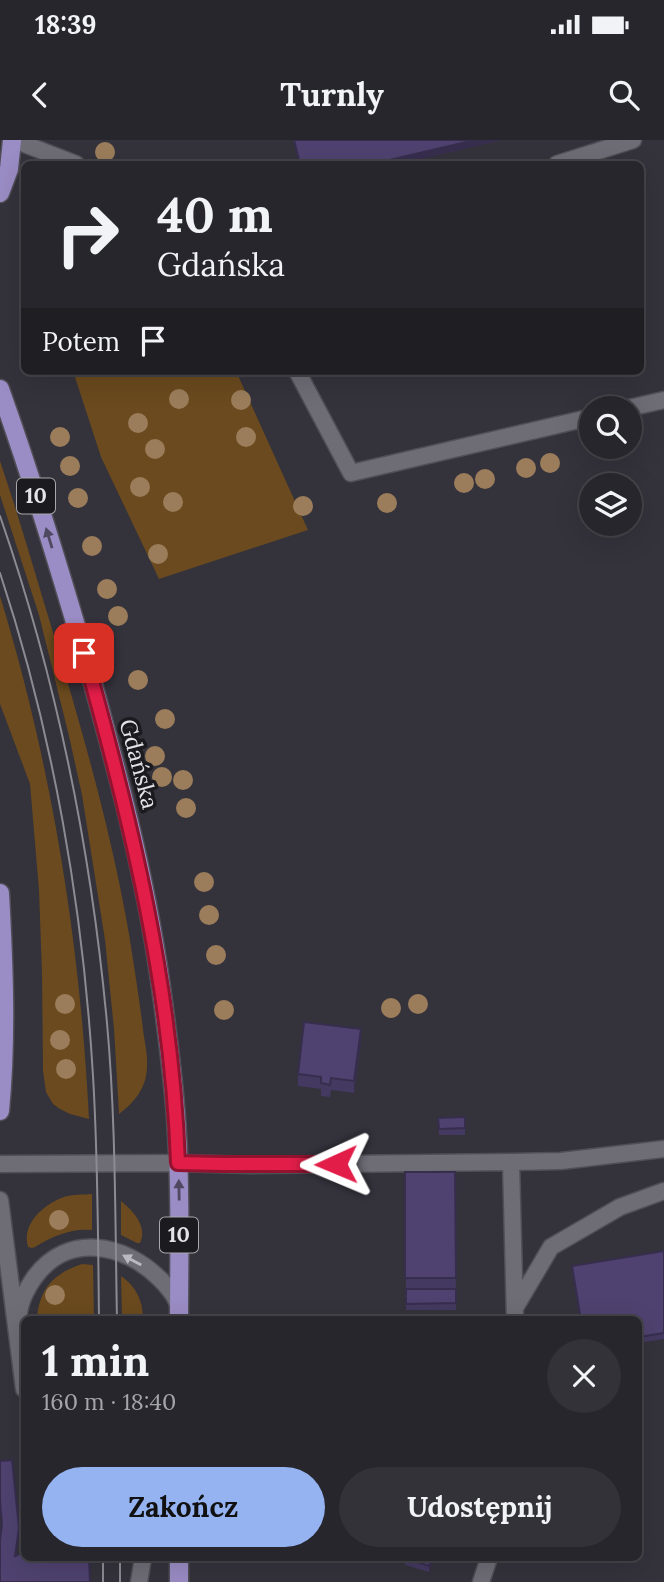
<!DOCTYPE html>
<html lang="pl">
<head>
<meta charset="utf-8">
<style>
  body { margin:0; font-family:Lora,serif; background:#333238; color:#f1f3f6; height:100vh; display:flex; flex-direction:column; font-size:26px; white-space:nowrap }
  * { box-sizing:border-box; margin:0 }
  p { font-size:23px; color:#a4a5a9 }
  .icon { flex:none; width:38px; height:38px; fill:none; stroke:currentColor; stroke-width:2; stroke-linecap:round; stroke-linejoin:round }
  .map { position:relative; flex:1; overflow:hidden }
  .details { position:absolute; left:21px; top:1176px; width:621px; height:245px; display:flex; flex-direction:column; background:#27262c; border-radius:10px; box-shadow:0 7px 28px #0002,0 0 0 2px #434348 }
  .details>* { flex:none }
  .banner { position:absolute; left:21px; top:21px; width:623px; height:214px; border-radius:10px; box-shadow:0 7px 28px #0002,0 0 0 2px #434348; background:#27262c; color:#f1f3f6; overflow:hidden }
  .tools { position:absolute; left:579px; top:256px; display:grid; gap:14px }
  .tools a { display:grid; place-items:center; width:63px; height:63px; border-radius:50%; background:#27262c; box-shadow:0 7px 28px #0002,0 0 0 2px #434348; font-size:35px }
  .pin { position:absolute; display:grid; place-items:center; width:60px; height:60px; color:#fff; margin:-30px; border-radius:14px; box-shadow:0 4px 10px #0006 }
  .me { position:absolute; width:77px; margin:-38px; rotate:269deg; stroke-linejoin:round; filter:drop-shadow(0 0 5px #0008) }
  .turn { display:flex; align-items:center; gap:24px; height:147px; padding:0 21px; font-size:32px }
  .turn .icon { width:91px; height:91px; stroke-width:2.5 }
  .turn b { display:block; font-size:49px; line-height:60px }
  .then { display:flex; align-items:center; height:66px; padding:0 21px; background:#0003; gap:14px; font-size:26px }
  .round { display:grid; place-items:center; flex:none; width:74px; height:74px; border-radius:37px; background:#333238 }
  .head { display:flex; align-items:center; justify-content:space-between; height:119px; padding:0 21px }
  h1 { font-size:42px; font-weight:700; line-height:52px }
  .primary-button { display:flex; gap:14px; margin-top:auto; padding:14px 21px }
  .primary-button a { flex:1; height:80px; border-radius:42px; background:#95b2f1; color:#111; font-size:28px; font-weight:700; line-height:80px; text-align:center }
  .primary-button a+a { background:#333238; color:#f1f3f6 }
  .status { display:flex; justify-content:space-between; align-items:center; height:49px; padding:0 35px; background:#27262c; direction:ltr }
  .status svg { height:19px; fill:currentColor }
  header { display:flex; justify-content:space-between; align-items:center; height:91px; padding:0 21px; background:#27262c; font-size:32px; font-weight:700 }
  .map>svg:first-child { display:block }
  .green { fill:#6a4a1e }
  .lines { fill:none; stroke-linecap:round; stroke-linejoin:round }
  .lane-casing { stroke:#504e56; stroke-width:19 }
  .primary-casing { stroke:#504e56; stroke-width:21 }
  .lane { stroke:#6e6c75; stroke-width:16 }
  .primary { stroke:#9a8cc4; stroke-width:18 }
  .tram { stroke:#8c8b92; stroke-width:2 }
  .tree { fill:#9b7d5b }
  .wall { fill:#443960 }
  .shaded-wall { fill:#372e4e }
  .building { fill:#4f4270; stroke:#372e4e; stroke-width:2 }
  .oneway { fill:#4e4861 }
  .oneway2 { fill:#bbb9c0 }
  .route-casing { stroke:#92132f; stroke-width:18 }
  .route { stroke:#e11d48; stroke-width:12 }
  .labels { text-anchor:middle; stroke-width:7; stroke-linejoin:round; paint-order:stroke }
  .shield { fill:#1b1b1f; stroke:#a8a7ac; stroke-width:2 }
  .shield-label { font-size:21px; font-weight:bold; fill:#e4e3e9 }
  .street-label { font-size:23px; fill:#e4e3e9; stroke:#1b1b1f }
</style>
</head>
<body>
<div class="status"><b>18:39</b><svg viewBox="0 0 49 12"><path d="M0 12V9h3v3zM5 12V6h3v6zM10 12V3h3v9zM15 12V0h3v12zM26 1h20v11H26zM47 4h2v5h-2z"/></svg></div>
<header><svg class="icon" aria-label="back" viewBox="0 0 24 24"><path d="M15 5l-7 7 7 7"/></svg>Turnly<svg class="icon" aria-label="search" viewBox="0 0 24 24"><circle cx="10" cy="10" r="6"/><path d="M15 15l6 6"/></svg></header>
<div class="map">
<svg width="664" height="1442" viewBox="0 0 664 1442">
  <rect width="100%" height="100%" fill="#34323b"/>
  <path class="green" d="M 73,231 L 236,231 L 308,390 L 159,439 L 101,317 Z
    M 0,321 C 19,377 35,433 52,489 C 82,590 111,690 129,794 C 134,825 139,857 143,889 C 144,900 148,914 147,926 C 147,947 135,962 119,974 L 114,889 L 105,800 L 82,655 L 69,596 L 39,475 L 0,355 Z
    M 0,456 C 52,626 80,802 89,979 L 70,974 L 60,969 L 53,964 L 46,952 L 43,931 L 42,833 L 39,750 L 30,644 L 0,564 Z
    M 92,1054 L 92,1090 C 72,1088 52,1096 35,1107 L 32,1108 L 28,1107 C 21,1084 44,1064 64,1057 C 73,1054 82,1055 92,1054 Z
    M 121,1061 C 133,1071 148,1086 140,1103 L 137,1103 L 121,1095 Z
    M 82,1124 L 93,1125 L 94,1179 L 37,1179 C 39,1149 54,1133 82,1124 Z
    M 121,1136 C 136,1146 143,1161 143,1179 L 122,1179 Z"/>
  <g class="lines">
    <defs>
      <path id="lane" d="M 14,0 L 76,24
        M 557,24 L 633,0
        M 297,231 L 351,333 L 592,277
        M 629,268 L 664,260
        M 0,1024 L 178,1023 L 250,1025 L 511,1022
        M 0,1060 L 24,1249
        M 515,1168 L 551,1107 L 620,1067 L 664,1051
        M 515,1180 L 511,1022 L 561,1021 L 664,1009
        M 18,1194 C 17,1171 21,1157 34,1138 C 67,1092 124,1103 160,1139 C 169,1148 178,1158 179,1170
        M 139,1442 L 143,1418
        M 481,1442 L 489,1418"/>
      <path id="primary" d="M 0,53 L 9,29 L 12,0
        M 0,249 C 34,344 63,440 91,537 C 121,644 149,752 163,862 C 169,906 175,950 177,994 C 181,1056 179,1118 179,1180
        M 0,753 C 4,826 7,898 0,971
        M 179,1442 L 179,1418"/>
    </defs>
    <use href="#lane" class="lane-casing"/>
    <use href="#primary" class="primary-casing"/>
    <use href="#lane" class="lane"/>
    <use href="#primary" class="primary"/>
    <path class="tram" d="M 0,376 C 57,540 91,710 107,883 C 116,982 115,1081 117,1180
      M 0,433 C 53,593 83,767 93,936 C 98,1017 98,1098 99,1180
      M 103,1418 L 103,1442
      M 120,1418 L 120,1442"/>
  </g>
  <g class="tree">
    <circle cx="105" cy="12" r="10"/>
    <circle cx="179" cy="259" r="10"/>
    <circle cx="241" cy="260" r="10"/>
    <circle cx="138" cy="283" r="10"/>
    <circle cx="60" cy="297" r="10"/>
    <circle cx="246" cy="297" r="10"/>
    <circle cx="155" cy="309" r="10"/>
    <circle cx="550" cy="323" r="10"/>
    <circle cx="70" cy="326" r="10"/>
    <circle cx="526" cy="328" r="10"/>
    <circle cx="485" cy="339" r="10"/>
    <circle cx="464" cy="343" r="10"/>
    <circle cx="140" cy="347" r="10"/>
    <circle cx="78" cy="358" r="10"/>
    <circle cx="173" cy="362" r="10"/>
    <circle cx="387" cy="363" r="10"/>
    <circle cx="303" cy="366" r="10"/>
    <circle cx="92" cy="406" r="10"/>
    <circle cx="158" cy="414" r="10"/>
    <circle cx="107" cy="449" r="10"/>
    <circle cx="118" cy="476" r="10"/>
    <circle cx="138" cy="540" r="10"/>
    <circle cx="165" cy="579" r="10"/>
    <circle cx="155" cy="616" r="10"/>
    <circle cx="162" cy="637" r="10"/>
    <circle cx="183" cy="640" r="10"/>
    <circle cx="186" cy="668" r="10"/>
    <circle cx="204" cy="742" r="10"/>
    <circle cx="209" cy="775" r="10"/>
    <circle cx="216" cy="815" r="10"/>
    <circle cx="65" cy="864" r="10"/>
    <circle cx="418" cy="864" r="10"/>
    <circle cx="391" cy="868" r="10"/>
    <circle cx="224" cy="870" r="10"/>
    <circle cx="60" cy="900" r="10"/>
    <circle cx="66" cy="929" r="10"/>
    <circle cx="59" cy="1080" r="10"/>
    <circle cx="55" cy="1155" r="10"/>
  </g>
  <path class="wall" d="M 293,0 L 502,0 L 399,24 L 299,24 Z
    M 361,901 L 354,953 L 331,950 L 330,957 L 321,956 L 321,949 L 298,946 L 298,934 Z
    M 465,977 L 465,995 L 439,995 L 438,978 Z
    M 405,1032 L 455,1032 L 456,1170 L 406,1170 Z
    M 664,1111 L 664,1199 L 639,1203 L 639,1180 L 580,1180 L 572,1132 L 572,1126 Z
    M 405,1418 L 434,1418 L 429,1432 L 405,1425 Z"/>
  <path class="shaded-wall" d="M 475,0 L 502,0 L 399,24 L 372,24 Z
    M 361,889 L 361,901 L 354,953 L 354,941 Z
    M 432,1418 L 434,1418 L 429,1432 L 429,1426 Z"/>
  <path class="building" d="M 294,0 L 475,0 L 372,24 L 300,24 Z
    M 304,882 L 361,889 L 354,941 L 331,938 L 330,945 L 321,943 L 321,937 L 298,934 Z
    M 465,977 L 465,988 L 439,989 L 438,978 Z
    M 405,1032 L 455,1032 L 456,1138 L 405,1138 Z
    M 664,1111 L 664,1193 L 639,1197 L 639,1180 L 581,1180 L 572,1126 Z
    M 406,1149 L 456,1149 L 456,1163 L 406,1164 Z
    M 12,1320 L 19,1388 L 15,1416 L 24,1412 L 24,1418 L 89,1418 L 90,1442 L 0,1442 L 0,1401 L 2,1384 L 0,1361 L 0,1321 Z
    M 405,1418 L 432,1418 L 429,1426 Z"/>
  <defs><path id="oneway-solid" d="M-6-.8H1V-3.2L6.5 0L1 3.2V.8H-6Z" transform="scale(1.75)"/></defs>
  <g class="oneway">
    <use href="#oneway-solid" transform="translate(49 398) rotate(-107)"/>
    <use href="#oneway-solid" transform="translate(179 1050) rotate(-91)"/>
  </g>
  <use class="oneway2" href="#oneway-solid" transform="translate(132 1120) rotate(-152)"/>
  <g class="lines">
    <defs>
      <path id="route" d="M 84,513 C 131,680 172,849 178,1023 L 223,1024 L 336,1024"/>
    </defs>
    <use href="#route" class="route-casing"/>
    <use href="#route" class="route"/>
  </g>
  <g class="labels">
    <g class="shield">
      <rect x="17" y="338.5" width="38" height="35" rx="5"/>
      <rect x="160" y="1077.5" width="38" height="35" rx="5"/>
    </g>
    <g class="shield-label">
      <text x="36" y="363">10</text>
      <text x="179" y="1102">10</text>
    </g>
    <g class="street-label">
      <text transform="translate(139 624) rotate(75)" y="8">Gdańska</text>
    </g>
  </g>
</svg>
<div class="tools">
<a><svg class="icon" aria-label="search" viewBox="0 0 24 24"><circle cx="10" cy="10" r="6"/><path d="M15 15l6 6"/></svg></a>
<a><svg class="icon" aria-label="layers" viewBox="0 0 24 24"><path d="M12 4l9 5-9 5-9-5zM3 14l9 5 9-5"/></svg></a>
</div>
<div class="pin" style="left:84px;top:513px;background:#d93025"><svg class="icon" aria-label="arrive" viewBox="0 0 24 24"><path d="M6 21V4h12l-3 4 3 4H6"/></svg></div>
<svg class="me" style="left:336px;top:1024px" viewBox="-20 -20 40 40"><path d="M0-17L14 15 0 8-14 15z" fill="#e11d48" stroke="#fff" stroke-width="4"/></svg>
<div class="banner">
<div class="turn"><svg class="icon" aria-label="right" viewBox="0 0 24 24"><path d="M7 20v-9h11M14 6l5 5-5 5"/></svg><div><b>40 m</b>Gdańska</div></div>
<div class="then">Potem<svg class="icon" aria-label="arrive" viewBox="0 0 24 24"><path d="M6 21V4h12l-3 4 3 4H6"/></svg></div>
</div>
<section class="details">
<div class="head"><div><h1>1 min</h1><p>160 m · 18:40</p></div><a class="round"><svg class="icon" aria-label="close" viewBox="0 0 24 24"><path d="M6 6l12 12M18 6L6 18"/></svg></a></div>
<div class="primary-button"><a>Zakończ</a><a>Udostępnij</a></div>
</section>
</div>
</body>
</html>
